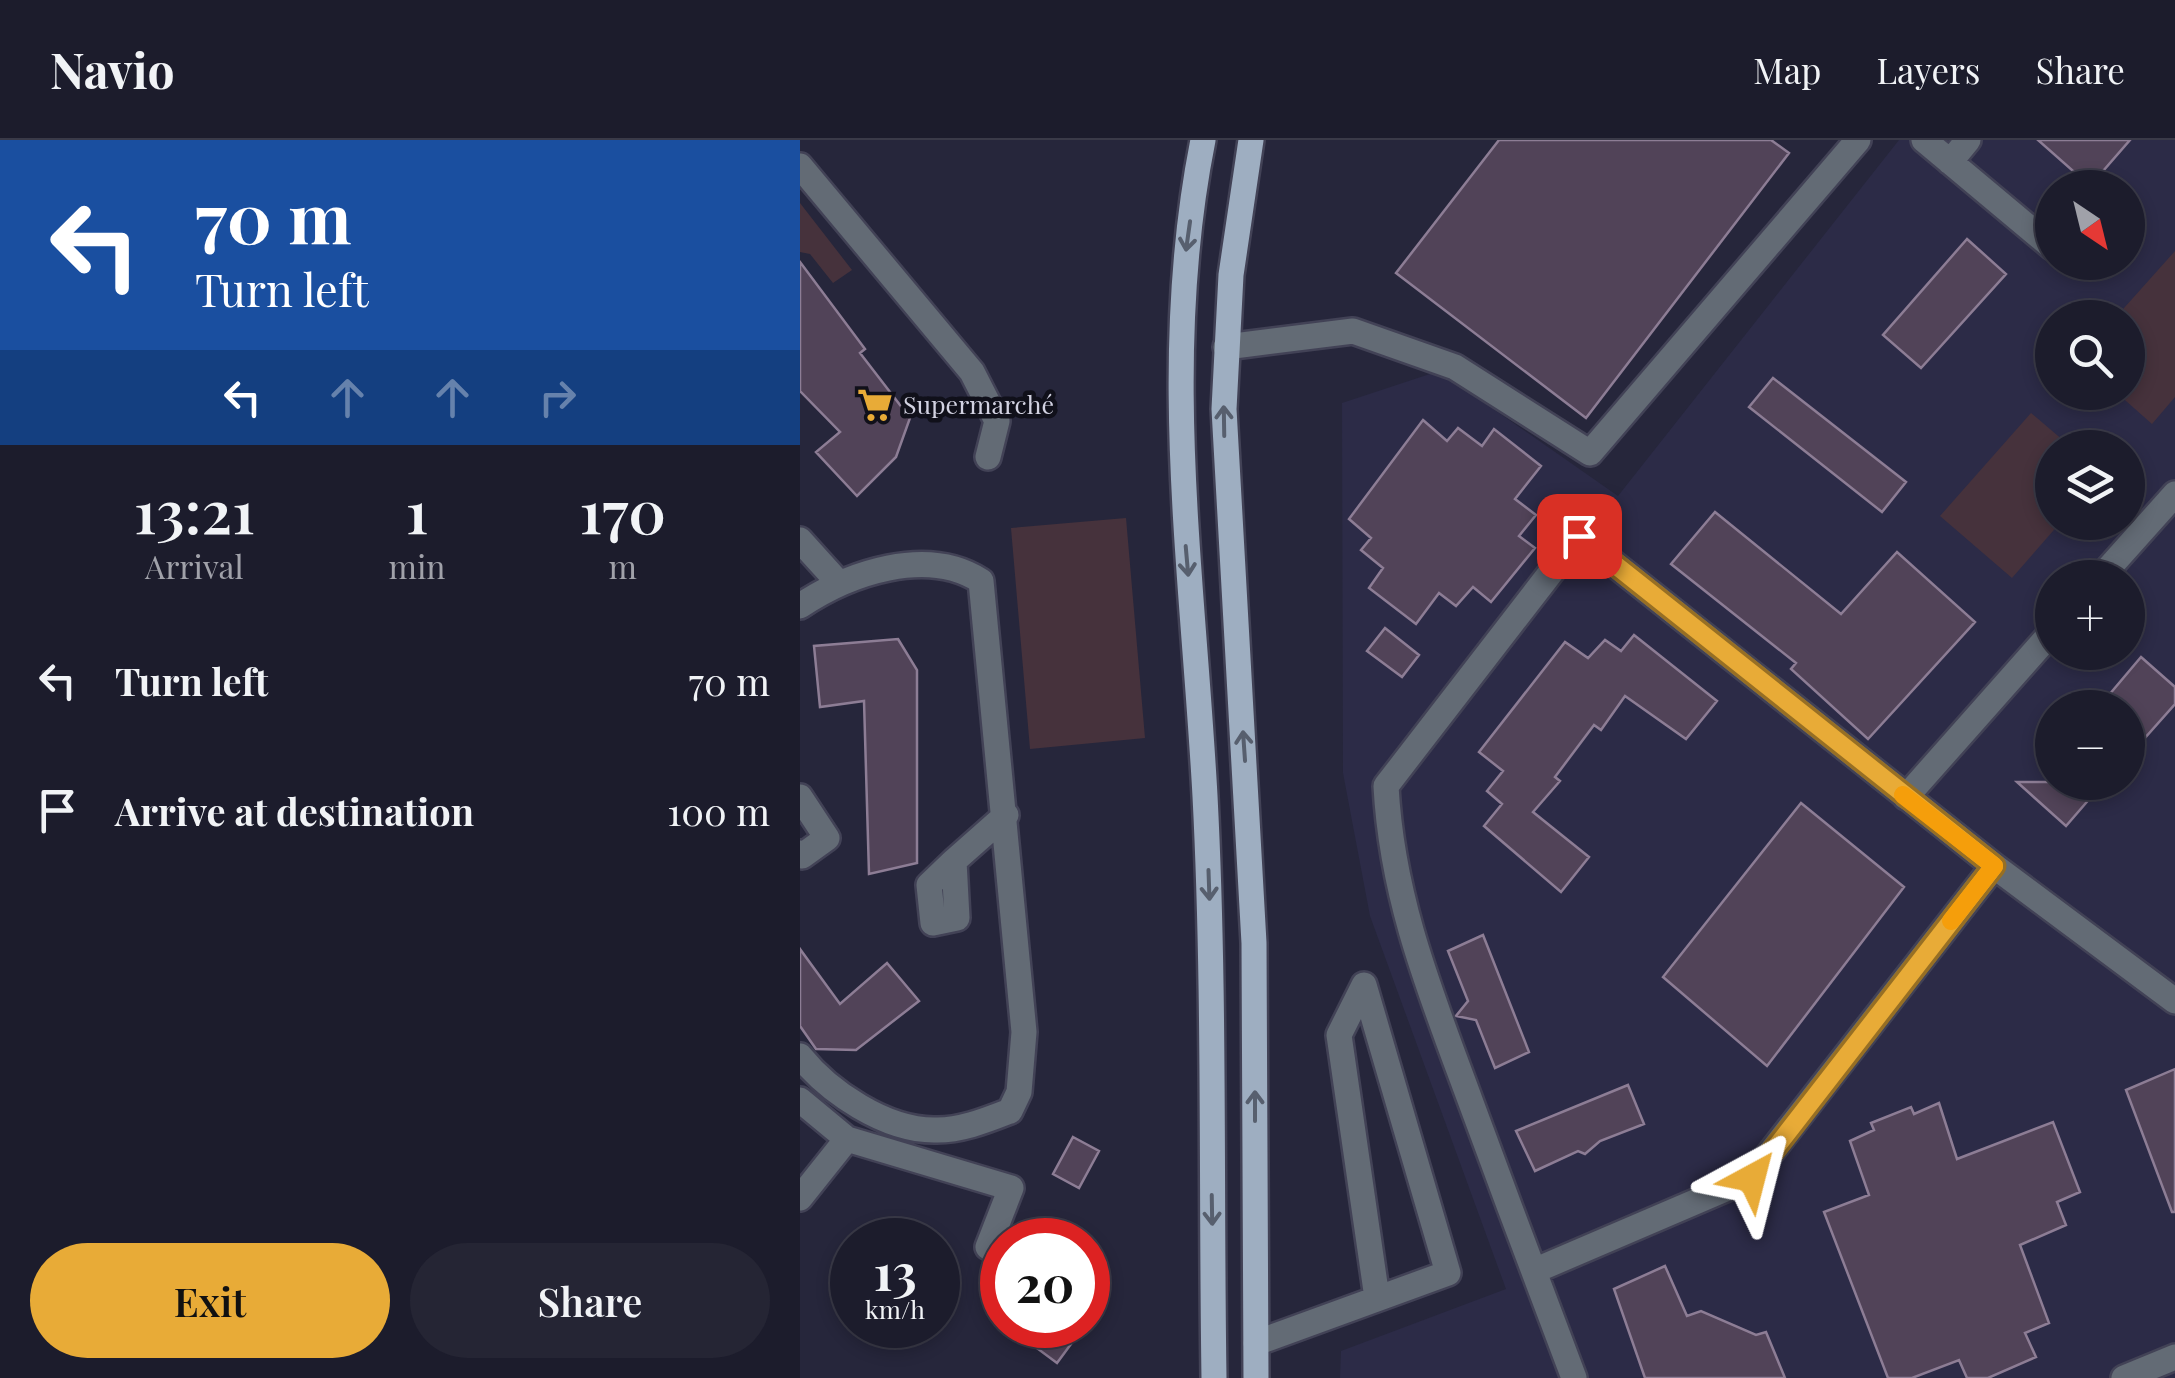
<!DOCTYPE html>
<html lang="en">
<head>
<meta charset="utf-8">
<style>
  body { margin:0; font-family:"Playfair Display",serif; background:#252534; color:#f1f3f6; height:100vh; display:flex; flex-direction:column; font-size:38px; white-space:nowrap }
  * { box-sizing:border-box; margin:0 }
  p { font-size:32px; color:#a0a1a9 }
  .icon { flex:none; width:55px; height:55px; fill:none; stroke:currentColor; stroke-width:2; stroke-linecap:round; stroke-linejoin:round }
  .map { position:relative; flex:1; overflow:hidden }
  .side { display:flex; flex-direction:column; background:#1c1c2c; width:800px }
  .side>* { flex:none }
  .hud { background:#1a4fa0; color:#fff; overflow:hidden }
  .needle { width:65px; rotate:145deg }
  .controls { position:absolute; left:1235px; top:30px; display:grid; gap:20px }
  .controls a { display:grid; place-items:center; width:110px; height:110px; border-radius:50%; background:#1c1c2c; box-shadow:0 5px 15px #0003,0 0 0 2px #3a3a48; font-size:50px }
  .speed { position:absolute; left:30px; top:1078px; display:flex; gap:20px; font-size:50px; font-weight:700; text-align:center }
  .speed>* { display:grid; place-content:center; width:130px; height:130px; border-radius:50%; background:#1c1c2c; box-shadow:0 5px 15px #0003,0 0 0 2px #3a3a48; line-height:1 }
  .speed small { font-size:25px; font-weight:400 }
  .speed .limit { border:15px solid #d22; background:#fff; color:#111 }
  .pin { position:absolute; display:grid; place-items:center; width:85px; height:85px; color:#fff; margin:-42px; border-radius:20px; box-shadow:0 5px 15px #0006 }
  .me { position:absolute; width:110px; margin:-55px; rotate:38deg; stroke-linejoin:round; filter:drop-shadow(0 0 8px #0008) }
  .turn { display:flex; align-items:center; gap:35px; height:210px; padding:0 30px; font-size:45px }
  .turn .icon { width:130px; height:130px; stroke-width:2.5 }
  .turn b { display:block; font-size:70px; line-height:85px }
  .lanes { display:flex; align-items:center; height:95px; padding:0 30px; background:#0003; justify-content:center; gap:50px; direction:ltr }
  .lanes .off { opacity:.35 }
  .eta { display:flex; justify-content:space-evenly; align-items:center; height:170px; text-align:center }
  .eta b { font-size:60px; font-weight:600; line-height:70px }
  .primary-button { display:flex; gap:20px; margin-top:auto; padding:20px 30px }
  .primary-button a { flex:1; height:115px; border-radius:60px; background:#e8ab37; color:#111; font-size:40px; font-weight:600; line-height:115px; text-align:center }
  .primary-button a+a { background:#252534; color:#f1f3f6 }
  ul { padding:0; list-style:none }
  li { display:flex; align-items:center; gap:30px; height:130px; padding:0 30px }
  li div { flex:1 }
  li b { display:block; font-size:38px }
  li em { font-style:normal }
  header { display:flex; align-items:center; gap:60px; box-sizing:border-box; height:140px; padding:0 50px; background:#1c1c2c; border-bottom:2px solid #3a3a48 }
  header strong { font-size:48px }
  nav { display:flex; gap:55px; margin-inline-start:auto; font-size:35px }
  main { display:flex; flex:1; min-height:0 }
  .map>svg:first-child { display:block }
  .built { fill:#2c2b47; fill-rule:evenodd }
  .green { fill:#46323c }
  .building { fill:#514358; stroke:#8d7d95; stroke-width:2.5 }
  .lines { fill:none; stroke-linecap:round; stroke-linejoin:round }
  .minor-casing { stroke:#424256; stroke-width:30 }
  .major-casing { stroke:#424256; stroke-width:30 }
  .minor { stroke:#636b75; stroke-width:25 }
  .major { stroke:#9eaec1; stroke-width:25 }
  .oneway { stroke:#575f6e }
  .route-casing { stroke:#976f24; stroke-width:25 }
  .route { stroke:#e8ab37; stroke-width:18 }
  .slow { stroke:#f59e0b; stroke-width:18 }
  .labels { text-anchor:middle; stroke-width:9; stroke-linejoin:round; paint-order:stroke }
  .poi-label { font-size:25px; fill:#d2d2e1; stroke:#10101a; text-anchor:start }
</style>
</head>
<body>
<header>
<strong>Navio</strong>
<nav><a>Map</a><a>Layers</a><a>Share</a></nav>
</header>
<main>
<section class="side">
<div class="hud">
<div class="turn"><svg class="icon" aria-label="left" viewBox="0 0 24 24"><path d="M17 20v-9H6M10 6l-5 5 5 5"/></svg><div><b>70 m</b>Turn left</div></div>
<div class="lanes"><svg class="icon" aria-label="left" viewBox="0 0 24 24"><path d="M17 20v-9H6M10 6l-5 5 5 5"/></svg><svg class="icon off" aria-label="ahead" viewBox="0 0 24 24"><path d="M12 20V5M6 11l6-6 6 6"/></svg><svg class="icon off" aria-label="ahead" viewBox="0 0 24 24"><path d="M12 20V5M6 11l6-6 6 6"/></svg><svg class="icon off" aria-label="right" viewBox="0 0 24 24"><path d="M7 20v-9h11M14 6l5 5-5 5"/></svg></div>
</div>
<div class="eta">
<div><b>13:21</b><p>Arrival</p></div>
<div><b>1</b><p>min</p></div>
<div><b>170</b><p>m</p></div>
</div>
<ul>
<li><svg class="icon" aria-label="left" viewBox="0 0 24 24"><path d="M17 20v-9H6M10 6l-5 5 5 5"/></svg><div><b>Turn left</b></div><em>70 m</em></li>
<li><svg class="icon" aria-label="arrive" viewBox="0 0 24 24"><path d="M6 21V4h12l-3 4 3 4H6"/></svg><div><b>Arrive at destination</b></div><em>100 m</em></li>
</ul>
<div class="primary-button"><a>Exit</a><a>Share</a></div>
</section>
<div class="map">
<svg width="1375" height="1238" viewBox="0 0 1375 1238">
  <rect width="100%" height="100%" fill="#26263b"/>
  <path class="built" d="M 1099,0 L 1375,0 L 1375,1238 L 540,1238 L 541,1211 L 706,1149 L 570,776 L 543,633 L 542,263 L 639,231 L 818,356 ZM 1252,48 L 1328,48 L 1328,122 L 1252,122 ZM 1252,178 L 1328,178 L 1328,252 L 1252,252 ZM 1252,308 L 1328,308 L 1328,382 L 1252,382 ZM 1252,438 L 1328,438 L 1328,512 L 1252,512 ZM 1252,568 L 1328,568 L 1328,642 L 1252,642 Z"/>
  <path class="green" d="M 0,63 L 52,130 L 33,143 L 10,114 L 0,112 Z
    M 1375,111 L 1375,257 L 1352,284 L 1317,253 L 1328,252 L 1328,178 L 1316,177 Z
    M 1231,273 L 1271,307 L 1252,308 L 1252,382 L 1260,383 L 1212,438 L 1140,376 Z
    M 326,378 L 345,598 L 230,609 L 211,388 Z"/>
  <path class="building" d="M 699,0 L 971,0 L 989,13 L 786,278 L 596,133 Z
    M 1238,0 L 1330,0 L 1290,46 Z
    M 1167,99 L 1206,134 L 1121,228 L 1083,195 Z
    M 0,122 L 65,209 L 60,213 L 110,278 L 96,317 L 57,356 L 16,312 L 40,292 L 0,251 Z
    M 973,238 L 1106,342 L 1082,372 L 949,267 Z
    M 623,280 L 647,301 L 658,288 L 682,306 L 694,289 L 741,326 L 715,359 L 736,375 L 719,396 L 735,408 L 691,462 L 673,447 L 656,466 L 639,453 L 616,484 L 569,448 L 583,428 L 561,410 L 571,398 L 549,379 Z
    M 915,372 L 1041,474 L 1097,412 L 1175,482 L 1068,599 L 991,529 L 996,523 L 871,424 Z
    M 585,488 L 619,515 L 602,537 L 567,511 Z
    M 834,495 L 917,561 L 886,599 L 825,556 L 801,590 L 794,585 L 755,637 L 760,641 L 733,672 L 789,717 L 761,752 L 684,686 L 702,664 L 687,651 L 703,631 L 679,612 L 765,502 L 788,518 L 805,500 L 821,511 Z
    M 98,499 L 117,530 L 117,723 L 69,734 L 64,561 L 20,567 L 14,506 Z
    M 1341,517 L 1375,547 L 1375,564 L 1328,617 L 1328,568 L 1298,568 Z
    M 1217,642 L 1304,642 L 1266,686 Z
    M 1001,663 L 1104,747 L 967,926 L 863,837 Z
    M 683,795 L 729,912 L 695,928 L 676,880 L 656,876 L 668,861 L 648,811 Z
    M 0,809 L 40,864 L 87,823 L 119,861 L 56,910 L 16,909 L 0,886 Z
    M 1375,929 L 1375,1072 L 1372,1072 L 1326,950 Z
    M 828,945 L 844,984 L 800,1001 L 785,1014 L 778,1011 L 735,1031 L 716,991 Z
    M 1139,963 L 1157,1019 L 1253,982 L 1280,1052 L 1257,1062 L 1266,1085 L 1220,1105 L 1249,1183 L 1225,1193 L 1236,1217 L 1188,1238 L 1167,1238 L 1159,1220 L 1112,1238 L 1088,1238 L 1024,1072 L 1069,1055 L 1050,1001 L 1074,990 L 1071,983 L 1111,967 L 1114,974 Z
    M 273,997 L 299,1011 L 279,1048 L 253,1034 Z
    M 865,1126 L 887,1176 L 901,1171 L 956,1195 L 966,1192 L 985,1238 L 845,1238 L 814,1149 Z
    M 206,1185 L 285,1185 L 257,1223 Z"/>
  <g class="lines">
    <defs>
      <path id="minor" d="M 1124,0 L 1252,107
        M 1150,22 L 1168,0
        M 0,26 L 172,232 L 197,281 L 188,317
        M 426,207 L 553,191 L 655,227 L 790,313 L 1058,0
        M 0,400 L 37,441
        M 1300,438 L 1375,354
        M 0,466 C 49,433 127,406 181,441 L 224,892 L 219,952 L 210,971 C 187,980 160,991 134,990 C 85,990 29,952 0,916
        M 0,657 L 27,698 L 2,716 L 0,713
        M 1106,657 L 1252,492
        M 154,721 L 129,745 L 133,783 L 157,778 L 154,721 L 206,675
        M 1194,726 L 1375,861
        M 0,960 L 47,999 L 0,1058
        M 47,999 L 211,1048 L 188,1107
        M 734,1131 L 951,1038 L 1194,726 L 779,396 L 586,646 C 592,760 631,854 670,960 C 704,1053 739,1145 774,1238
        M 456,1203 L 648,1133 L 564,845 L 539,895 L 577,1158
        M 1324,1238 L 1375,1217"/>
      <path id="major" d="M 403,0 C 359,219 393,436 405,656 C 415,850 411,1044 414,1238
        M 451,0 L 431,135 L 424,269 L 454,803 L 456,1238"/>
    </defs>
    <use href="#minor" class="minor-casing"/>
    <use href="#major" class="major-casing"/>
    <use href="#minor" class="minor"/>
    <use href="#major" class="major"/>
  </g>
  <defs><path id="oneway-shaft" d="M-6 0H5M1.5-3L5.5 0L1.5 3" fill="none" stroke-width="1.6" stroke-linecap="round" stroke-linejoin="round" transform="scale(2.5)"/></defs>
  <g class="oneway">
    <use href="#oneway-shaft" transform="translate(388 96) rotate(98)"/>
    <use href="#oneway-shaft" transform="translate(424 281) rotate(-91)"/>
    <use href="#oneway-shaft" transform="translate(387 421) rotate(85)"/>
    <use href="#oneway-shaft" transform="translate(444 606) rotate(-94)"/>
    <use href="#oneway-shaft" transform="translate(409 745) rotate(88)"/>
    <use href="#oneway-shaft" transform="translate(455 966) rotate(-90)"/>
    <use href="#oneway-shaft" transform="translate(412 1070) rotate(89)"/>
  </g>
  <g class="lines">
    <defs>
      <path id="route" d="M 779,396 L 1194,726 L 952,1038"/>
    </defs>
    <use href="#route" class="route-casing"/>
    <use href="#route" class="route"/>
    <path class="slow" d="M 1103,655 L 1194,726 L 1151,781"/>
  </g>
  <defs>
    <symbol id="supermarket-bare" viewBox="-9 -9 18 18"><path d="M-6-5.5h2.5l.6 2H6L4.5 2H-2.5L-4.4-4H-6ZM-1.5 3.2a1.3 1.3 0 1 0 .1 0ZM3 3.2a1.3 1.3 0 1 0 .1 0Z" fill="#e8ab37" stroke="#10101a" stroke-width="2.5" paint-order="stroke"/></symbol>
  </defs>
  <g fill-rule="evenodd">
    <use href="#supermarket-bare" x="50" y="240" width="50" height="50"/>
  </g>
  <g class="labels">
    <g class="poi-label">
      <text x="103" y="274">Supermarché</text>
    </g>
  </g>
</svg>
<div class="controls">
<a><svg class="needle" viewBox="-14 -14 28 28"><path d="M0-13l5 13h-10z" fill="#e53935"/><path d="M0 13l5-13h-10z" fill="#a0a1a9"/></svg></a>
<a><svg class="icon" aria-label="search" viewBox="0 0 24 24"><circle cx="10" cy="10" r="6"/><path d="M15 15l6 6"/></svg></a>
<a><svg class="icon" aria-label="layers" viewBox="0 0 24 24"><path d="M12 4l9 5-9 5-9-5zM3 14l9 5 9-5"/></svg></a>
<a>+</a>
<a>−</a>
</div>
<div class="speed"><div>13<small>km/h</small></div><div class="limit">20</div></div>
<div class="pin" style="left:779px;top:396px;background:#d93025"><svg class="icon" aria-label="arrive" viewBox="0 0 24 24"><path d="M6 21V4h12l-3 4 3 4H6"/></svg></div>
<svg class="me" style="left:952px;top:1038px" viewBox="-20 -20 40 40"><path d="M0-17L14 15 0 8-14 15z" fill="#e8ab37" stroke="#fff" stroke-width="4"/></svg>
</div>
</main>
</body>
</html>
